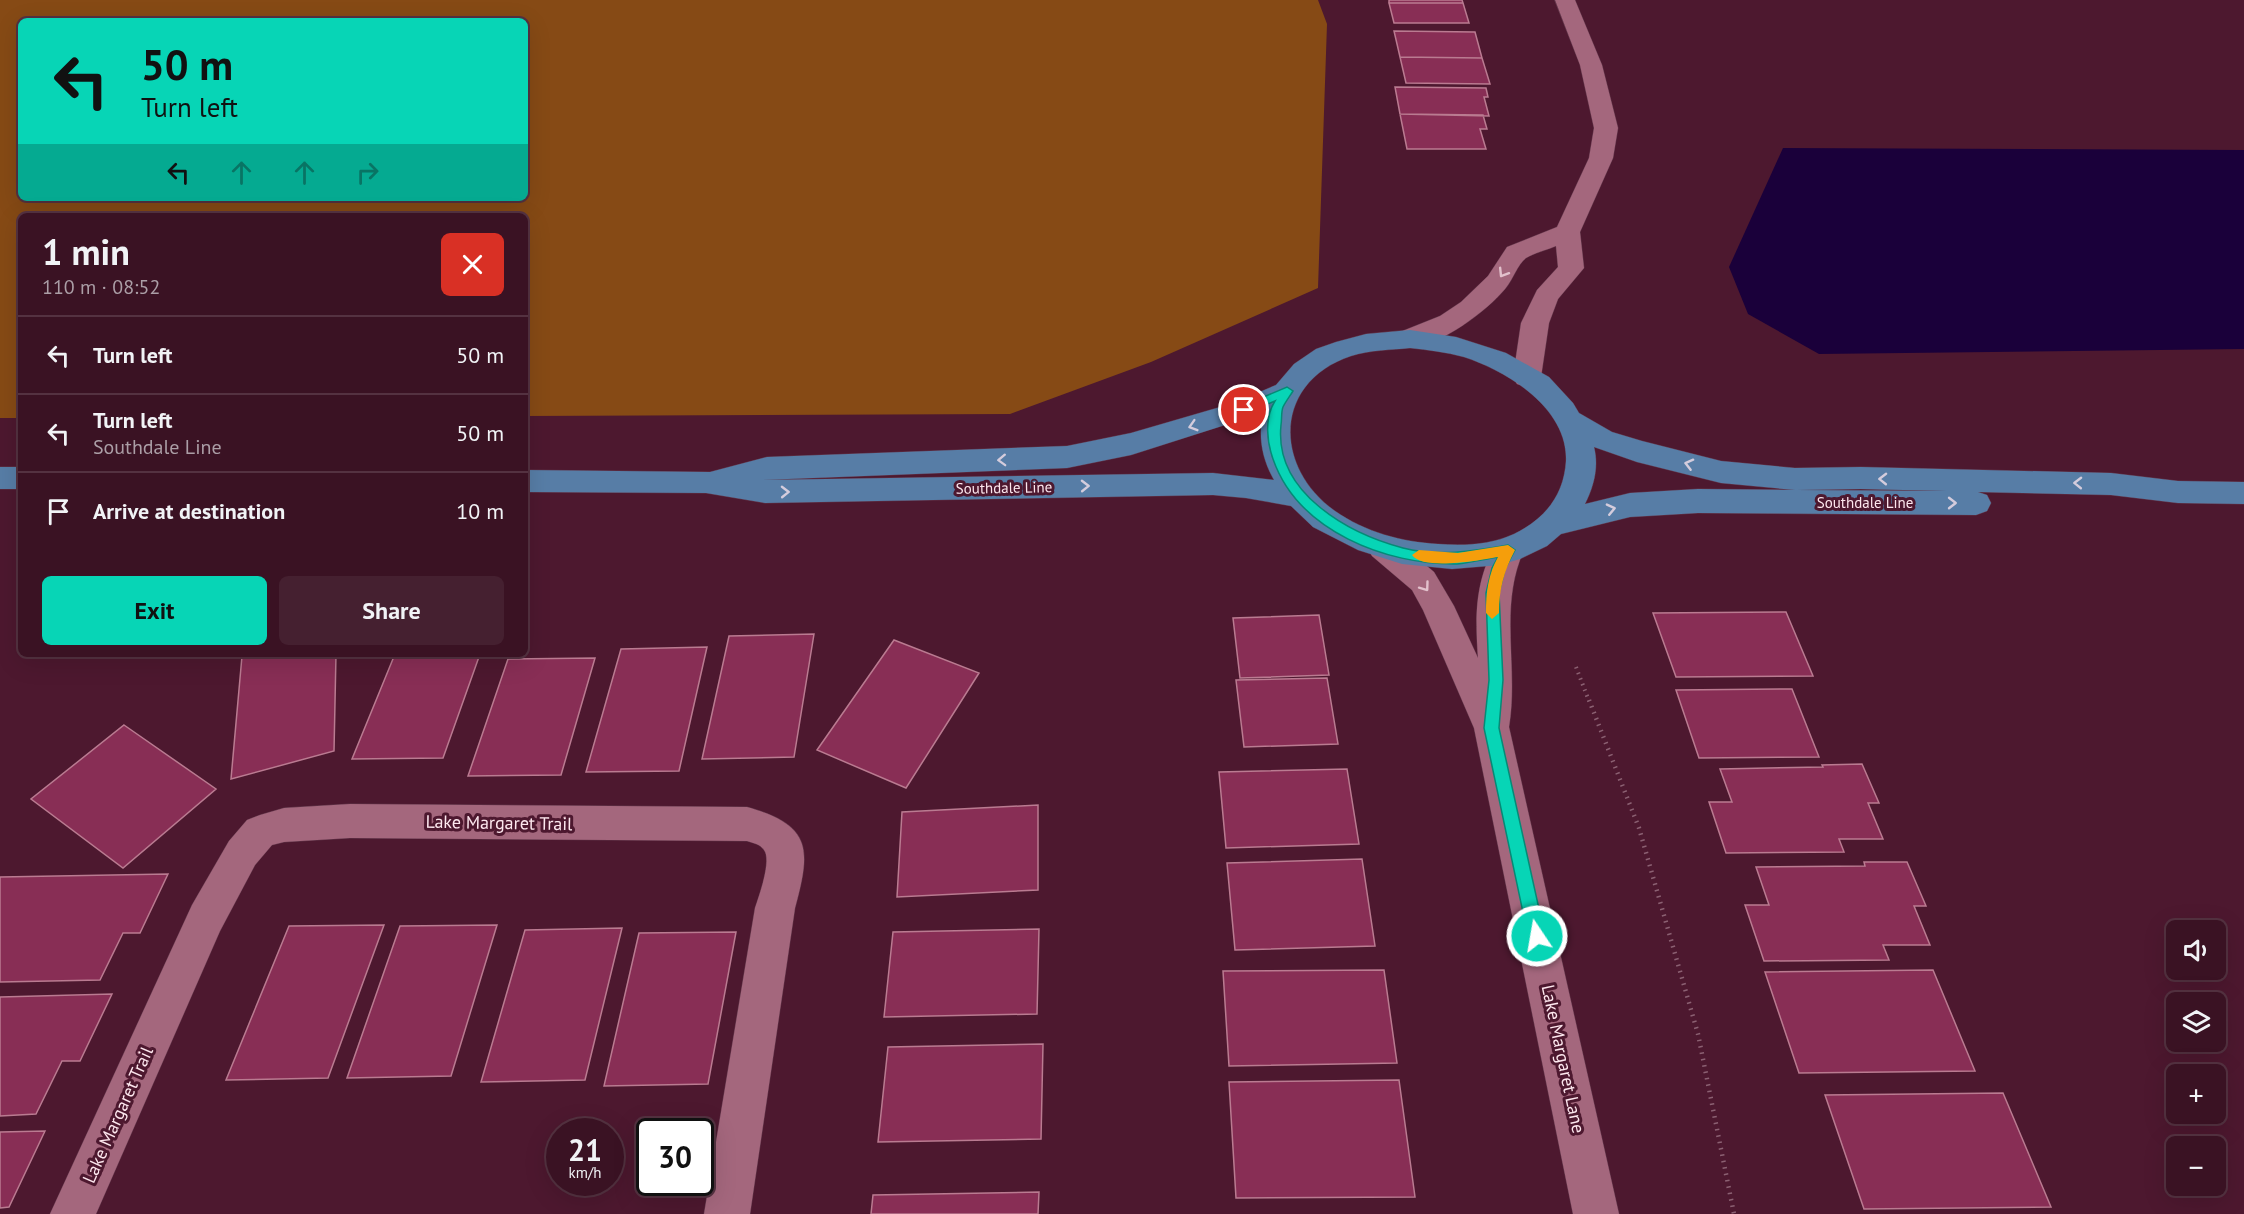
<!DOCTYPE html>
<html lang="en">
<head>
<meta charset="utf-8">
<style>
  body { margin:0; font-family:"PT Sans",sans-serif; background:#452030; color:#f1f3f6; height:100vh; display:flex; flex-direction:column; font-size:22px; white-space:nowrap }
  * { box-sizing:border-box; margin:0 }
  p { font-size:20px; color:#ab9ea6 }
  .icon { flex:none; width:33px; height:33px; fill:none; stroke:currentColor; stroke-width:2; stroke-linecap:round; stroke-linejoin:round }
  .map { position:relative; flex:1; overflow:hidden }
  .side { position:absolute; left:18px; top:213px; width:510px; height:444px; display:flex; flex-direction:column; background:#3a1223; border-radius:9px; box-shadow:0 6px 24px #0002,0 0 0 2px #543241 }
  .side>* { flex:none }
  .banner { position:absolute; left:18px; top:18px; width:510px; height:183px; border-radius:9px; box-shadow:0 6px 24px #0002,0 0 0 2px #543241; background:#07d5b6; color:#111; overflow:hidden }
  .tools { position:absolute; left:2166px; top:920px; display:grid; gap:12px }
  .tools a { display:grid; place-items:center; width:60px; height:60px; border-radius:9px; background:#3a1223; box-shadow:0 6px 24px #0002,0 0 0 2px #543241; font-size:30px }
  .speed { position:absolute; left:546px; top:1118px; display:flex; gap:12px; font-size:30px; font-weight:700; text-align:center }
  .speed>* { display:grid; place-content:center; width:78px; height:78px; border-radius:50%; background:#3a1223; box-shadow:0 6px 24px #0002,0 0 0 2px #543241; line-height:1 }
  .speed small { font-size:15px; font-weight:400 }
  .speed .limit { border:3px solid #111; border-radius:9px; background:#fff; color:#111 }
  .pin { position:absolute; display:grid; place-items:center; width:51px; height:51px; color:#fff; margin:-26px; border:3px solid #fff; border-radius:50%; box-shadow:0 2px 6px #0007 }
  .me { position:absolute; width:66px; margin:-33px; rotate:348deg; stroke-linejoin:round; filter:drop-shadow(0 0 4px #0008) }
  .turn { display:flex; align-items:center; gap:21px; height:126px; padding:0 24px; font-size:27px }
  .turn .icon { width:78px; height:78px; stroke-width:2.5 }
  .turn b { display:block; font-size:42px; line-height:51px }
  .lanes { display:flex; align-items:center; height:57px; padding:0 24px; background:#0003; justify-content:center; gap:30px; direction:ltr }
  .lanes .off { opacity:.35 }
  .round { display:grid; place-items:center; flex:none; width:63px; height:63px; border-radius:9px; background:#452030 }
  .headline { display:flex; align-items:center; justify-content:space-between; height:102px; padding:0 24px }
  h1 { font-size:36px; font-weight:700; line-height:45px }
  .primary-button { display:flex; gap:12px; margin-top:auto; padding:12px 24px }
  .primary-button a { flex:1; height:69px; border-radius:9px; background:#07d5b6; color:#111; font-size:24px; font-weight:700; line-height:69px; text-align:center }
  .primary-button a+a { background:#452030; color:#f1f3f6 }
  ul { padding:0; list-style:none }
  li { display:flex; align-items:center; gap:18px; height:78px; padding:0 24px; border-top:2px solid #543241 }
  li div { flex:1 }
  li b { display:block; font-size:22px }
  li em { font-style:normal }
  .map>svg:first-child { display:block }
  .forest { fill:#864a15; fill-rule:evenodd }
  .water { fill:#1a003a }
  .building { fill:#882e55; stroke:#ba7b91; stroke-width:1.5 }
  .lines { fill:none; stroke-linecap:round; stroke-linejoin:round }
  .minor-casing { stroke:#62374b; stroke-width:1 }
  .major-casing { stroke:#62374b; stroke-width:1 }
  .path-far1 { stroke:#8b6072; stroke-width:4; stroke-dasharray:1.5 4.5; stroke-linecap:butt }
  .path { stroke:#8b6072; stroke-width:4.5; stroke-dasharray:1.5 5; stroke-linecap:butt }
  .minor { fill:#a4677d; fill-rule:evenodd }
  .major { fill:#577da6; fill-rule:evenodd }
  .oneway { stroke:#e2c1cc }
  .oneway2 { stroke:#d4ccdc }
  .route { fill:#07d5b6; stroke:#058a76; stroke-width:1.5 }
  .slow { fill:#f59e0b }
  .labels { text-anchor:middle; stroke-width:6; stroke-linejoin:round; paint-order:stroke }
  .street-label { font-size:15px; fill:#fde7ee; stroke:#4d182f }
  .near-street-label { font-size:18px; fill:#fde7ee; stroke:#4d182f }
</style>
</head>
<body>
<div class="map">
<svg width="2244" height="1214" viewBox="0 0 2244 1214">
  <rect width="100%" height="100%" fill="#4d182f"/>
  <path class="forest" d="M 0,0 L 1318,0 L 1327,24 L 1318,288 L 1151,362 L 1010,414 L 525,416 L 525,216 L 21,216 L 21,418 L 0,418 ZM 21,21 L 525,21 L 525,198 L 21,198 Z"/>
  <path class="water" d="M 1783,148 L 2244,150 L 2244,349 L 1819,354 L 1748,314 L 1729,267 Z"/>
  <path class="building" d="M 1389,0 L 1462,0 L 1463,3 L 1389,3 Z
    M 1389,3 L 1463,3 L 1469,23 L 1394,23 Z
    M 1394,31 L 1475,32 L 1482,58 L 1400,57 Z
    M 1400,57 L 1482,58 L 1490,84 L 1406,83 Z
    M 1395,87 L 1486,88 L 1488,97 L 1484,97 L 1489,116 L 1400,114 Z
    M 1400,114 L 1483,115 L 1487,129 L 1480,129 L 1486,149 L 1407,149 Z
    M 1786,612 L 1813,676 L 1676,677 L 1653,613 Z
    M 1319,615 L 1329,675 L 1240,678 L 1233,618 Z
    M 814,634 L 794,757 L 702,759 L 729,636 Z
    M 894,640 L 979,673 L 906,788 L 817,750 Z
    M 707,647 L 679,771 L 586,772 L 621,649 Z
    M 250,654 L 336,654 L 334,751 L 231,779 L 242,656 Z
    M 395,654 L 480,654 L 443,758 L 352,759 Z
    M 595,658 L 561,775 L 468,776 L 508,659 Z
    M 1327,678 L 1338,744 L 1244,747 L 1236,680 Z
    M 1792,689 L 1819,757 L 1699,758 L 1676,690 Z
    M 124,725 L 216,789 L 123,868 L 31,799 Z
    M 1862,764 L 1879,803 L 1868,803 L 1883,839 L 1839,839 L 1844,852 L 1726,853 L 1709,802 L 1732,802 L 1720,769 L 1823,767 L 1822,765 Z
    M 1347,769 L 1359,844 L 1226,848 L 1219,772 Z
    M 1038,805 L 1038,890 L 897,897 L 902,812 Z
    M 1362,859 L 1375,946 L 1235,950 L 1227,863 Z
    M 1864,862 L 1907,862 L 1926,906 L 1914,906 L 1930,945 L 1883,945 L 1889,960 L 1764,961 L 1745,905 L 1769,905 L 1756,867 L 1865,866 Z
    M 168,874 L 140,933 L 123,933 L 100,980 L 0,982 L 0,877 Z
    M 384,925 L 328,1078 L 226,1080 L 289,926 Z
    M 497,925 L 451,1076 L 347,1078 L 400,926 Z
    M 622,928 L 585,1080 L 481,1082 L 525,930 Z
    M 1039,929 L 1037,1014 L 884,1017 L 893,932 Z
    M 736,932 L 708,1084 L 604,1086 L 639,933 Z
    M 1384,970 L 1397,1063 L 1229,1066 L 1223,971 Z
    M 1933,970 L 1975,1071 L 1799,1073 L 1765,972 Z
    M 112,994 L 80,1061 L 62,1061 L 36,1114 L 0,1116 L 0,997 Z
    M 1043,1044 L 1041,1139 L 878,1142 L 888,1047 Z
    M 1399,1080 L 1415,1197 L 1236,1198 L 1229,1082 Z
    M 2003,1093 L 2051,1207 L 1864,1209 L 1825,1095 Z
    M 45,1131 L 9,1207 L 0,1208 L 0,1132 Z
    M 1039,1192 L 1038,1214 L 871,1214 L 873,1195 Z"/>
  <g class="lines">
    <defs>
      <path id="minor" d="M 1555,0 L 1575,0 L 1602,65 L 1618,128 L 1613,158 L 1580,232 L 1584,268 L 1558,299 L 1549,323 L 1541,377 L 1537,384 L 1527,387 L 1517,384 L 1513,377 L 1521,323 L 1537,290 L 1558,267 L 1556,246 C 1547,250 1534,253 1526,258 C 1517,265 1513,280 1505,289 C 1486,312 1431,354 1400,346 L 1396,339 L 1400,332 L 1440,316 L 1461,302 L 1488,276 L 1507,247 L 1557,227 L 1589,158 L 1594,128 L 1580,65 Z
        M 1383,535 L 1394,538 L 1434,572 L 1454,606 L 1478,658 C 1475,613 1475,582 1497,541 L 1508,538 L 1519,541 L 1524,550 C 1498,607 1519,667 1509,727 L 1619,1214 L 1573,1214 L 1474,728 L 1423,610 L 1412,590 L 1372,556 L 1367,547 L 1372,538 Z
        M 350,804 L 747,807 C 812,825 811,849 795,908 L 750,1214 L 704,1214 L 755,908 C 759,896 772,860 764,850 C 760,844 753,843 747,841 L 350,838 L 284,842 L 272,845 L 255,865 L 220,931 L 96,1214 L 50,1214 L 192,905 L 229,841 L 247,820 L 260,815 L 284,808 Z"/>
      <path id="major" d="M 1410,330 L 1456,337 L 1506,353 L 1549,377 L 1573,403 L 1579,413 L 1612,432 L 1642,441 L 1721,461 L 1795,468 L 1861,467 L 2111,473 L 2178,481 L 2244,482 L 2244,504 L 2178,503 L 2111,495 L 1978,492 L 1987,495 L 1991,503 L 1987,511 L 1976,515 L 1698,513 L 1630,517 L 1561,534 L 1547,546 L 1520,559 L 1500,565 L 1452,569 L 1402,564 L 1358,550 L 1313,527 L 1291,506 L 1246,498 L 1213,495 L 765,503 L 706,493 L 525,492 L 525,470 L 710,472 L 767,457 L 1067,446 L 1131,433 L 1234,403 L 1276,385 L 1294,364 L 1316,349 L 1336,342 L 1366,334 ZM 1410,348 C 1428,350 1446,352 1464,357 C 1507,371 1568,408 1566,461 C 1564,495 1545,519 1514,534 C 1490,545 1464,546 1438,544 C 1402,542 1365,532 1335,511 C 1273,467 1273,382 1351,356 C 1370,350 1391,350 1410,348 ZM 1263,413 C 1258,437 1262,459 1274,480 L 1213,473 L 762,480 L 1067,468 L 1131,455 ZM 1594,447 L 1637,462 L 1721,483 L 1795,490 L 1698,489 L 1630,493 L 1585,504 C 1594,486 1599,467 1594,447 ZM 1861,489 L 1946,491 L 1796,490 Z
        M 0,467 L 21,467 L 21,489 L 0,489 Z"/>
    </defs>
    <use href="#minor" class="minor-casing"/>
    <use href="#major" class="major-casing"/>
    <path class="path-far1" d="M 1576,667 L 1589,701"/>
    <path class="path" d="M 1589,700 L 1639,828 L 1698,1034 L 1734,1214"/>
    <use href="#minor" class="minor"/>
    <use href="#major" class="major"/>
  </g>
  <defs><path id="oneway-chevron" d="M-2-3.5L2.5 0L-2 3.5" fill="none" stroke-width="1.6" stroke-linecap="round" stroke-linejoin="round" transform="scale(1.5)"/></defs>
  <g class="oneway">
    <use href="#oneway-chevron" transform="translate(1503 273) rotate(122)"/>
    <use href="#oneway-chevron" transform="translate(1425 587) rotate(54)"/>
  </g>
  <g class="oneway2">
    <use href="#oneway-chevron" transform="translate(1193 426) rotate(163)"/>
    <use href="#oneway-chevron" transform="translate(1002 460) rotate(178)"/>
    <use href="#oneway-chevron" transform="translate(1689 464) rotate(-166)"/>
    <use href="#oneway-chevron" transform="translate(1883 479) rotate(-179)"/>
    <use href="#oneway-chevron" transform="translate(2078 483) rotate(-179)"/>
    <use href="#oneway-chevron" transform="translate(1085 486) rotate(-1)"/>
    <use href="#oneway-chevron" transform="translate(785 492) rotate(-1)"/>
    <use href="#oneway-chevron" transform="translate(1952 503)"/>
    <use href="#oneway-chevron" transform="translate(1611 509) rotate(-13)"/>
  </g>
  <path class="route" d="M 1287,387 L 1293,391 C 1290,396 1286,401 1283,407 C 1281,412 1282,419 1281,425 C 1274,492 1347,533 1403,548 C 1438,557 1474,551 1508,545 L 1515,550 L 1505,569 L 1499,593 L 1503,680 L 1499,728 L 1545,936 L 1542,942 L 1537,944 L 1531,942 L 1528,936 L 1484,728 L 1489,680 L 1486,593 L 1492,568 L 1498,557 C 1485,559 1470,563 1457,564 C 1386,565 1298,531 1273,459 C 1267,442 1264,418 1275,401 L 1244,414 L 1238,410 L 1240,407 Z"/>
  <path class="slow" d="M 1508,545 L 1515,550 C 1504,571 1499,589 1499,613 L 1492,619 L 1486,613 C 1486,593 1488,575 1498,557 C 1481,560 1423,571 1412,555 L 1419,550 L 1458,553 Z"/>
  <g class="labels">
    <g class="street-label">
      <text transform="translate(1004 488) rotate(-1)" y="5">Southdale Line</text>
      <text x="1865" y="508">Southdale Line</text>
    </g>
    <g class="near-street-label">
      <text transform="translate(499 823) rotate(1)" y="6">Lake Margaret Trail</text>
      <text transform="translate(1563 1059) rotate(78)" y="6">Lake Margaret Lane</text>
      <text transform="translate(118 1115) rotate(-66)" y="6">Lake Margaret Trail</text>
    </g>
  </g>
</svg>
<div class="tools">
<a><svg class="icon" aria-label="sound" viewBox="0 0 24 24"><path d="M4 9h4l5-4v14l-5-4H4zM17 9q2 3 0 6"/></svg></a>
<a><svg class="icon" aria-label="layers" viewBox="0 0 24 24"><path d="M12 4l9 5-9 5-9-5zM3 14l9 5 9-5"/></svg></a>
<a>+</a>
<a>−</a>
</div>
<div class="speed"><div>21<small>km/h</small></div><div class="limit">30</div></div>
<div class="pin" style="left:1244px;top:410px;background:#d93025"><svg class="icon" aria-label="arrive" viewBox="0 0 24 24"><path d="M6 21V4h12l-3 4 3 4H6"/></svg></div>
<svg class="me" style="left:1537px;top:936px" viewBox="-20 -20 40 40"><circle r="17" fill="#07d5b6" stroke="#fff" stroke-width="3"/><path d="M0-11L8 9 0 5-8 9z" fill="#fff"/></svg>
<div class="banner">
<div class="turn"><svg class="icon" aria-label="left" viewBox="0 0 24 24"><path d="M17 20v-9H6M10 6l-5 5 5 5"/></svg><div><b>50 m</b>Turn left</div></div>
<div class="lanes"><svg class="icon" aria-label="left" viewBox="0 0 24 24"><path d="M17 20v-9H6M10 6l-5 5 5 5"/></svg><svg class="icon off" aria-label="ahead" viewBox="0 0 24 24"><path d="M12 20V5M6 11l6-6 6 6"/></svg><svg class="icon off" aria-label="ahead" viewBox="0 0 24 24"><path d="M12 20V5M6 11l6-6 6 6"/></svg><svg class="icon off" aria-label="right" viewBox="0 0 24 24"><path d="M7 20v-9h11M14 6l5 5-5 5"/></svg></div>
</div>
<section class="side">
<div class="headline"><div><h1>1 min</h1><p>110 m · 08:52</p></div><a class="round" style="background:#d93025;color:#fff"><svg class="icon" aria-label="close" viewBox="0 0 24 24"><path d="M6 6l12 12M18 6L6 18"/></svg></a></div>
<ul>
<li><svg class="icon" aria-label="left" viewBox="0 0 24 24"><path d="M17 20v-9H6M10 6l-5 5 5 5"/></svg><div><b>Turn left</b></div><em>50 m</em></li>
<li><svg class="icon" aria-label="left" viewBox="0 0 24 24"><path d="M17 20v-9H6M10 6l-5 5 5 5"/></svg><div><b>Turn left</b><p>Southdale Line</p></div><em>50 m</em></li>
<li><svg class="icon" aria-label="arrive" viewBox="0 0 24 24"><path d="M6 21V4h12l-3 4 3 4H6"/></svg><div><b>Arrive at destination</b></div><em>10 m</em></li>
</ul>
<div class="primary-button"><a>Exit</a><a>Share</a></div>
</section>
</div>
</body>
</html>
